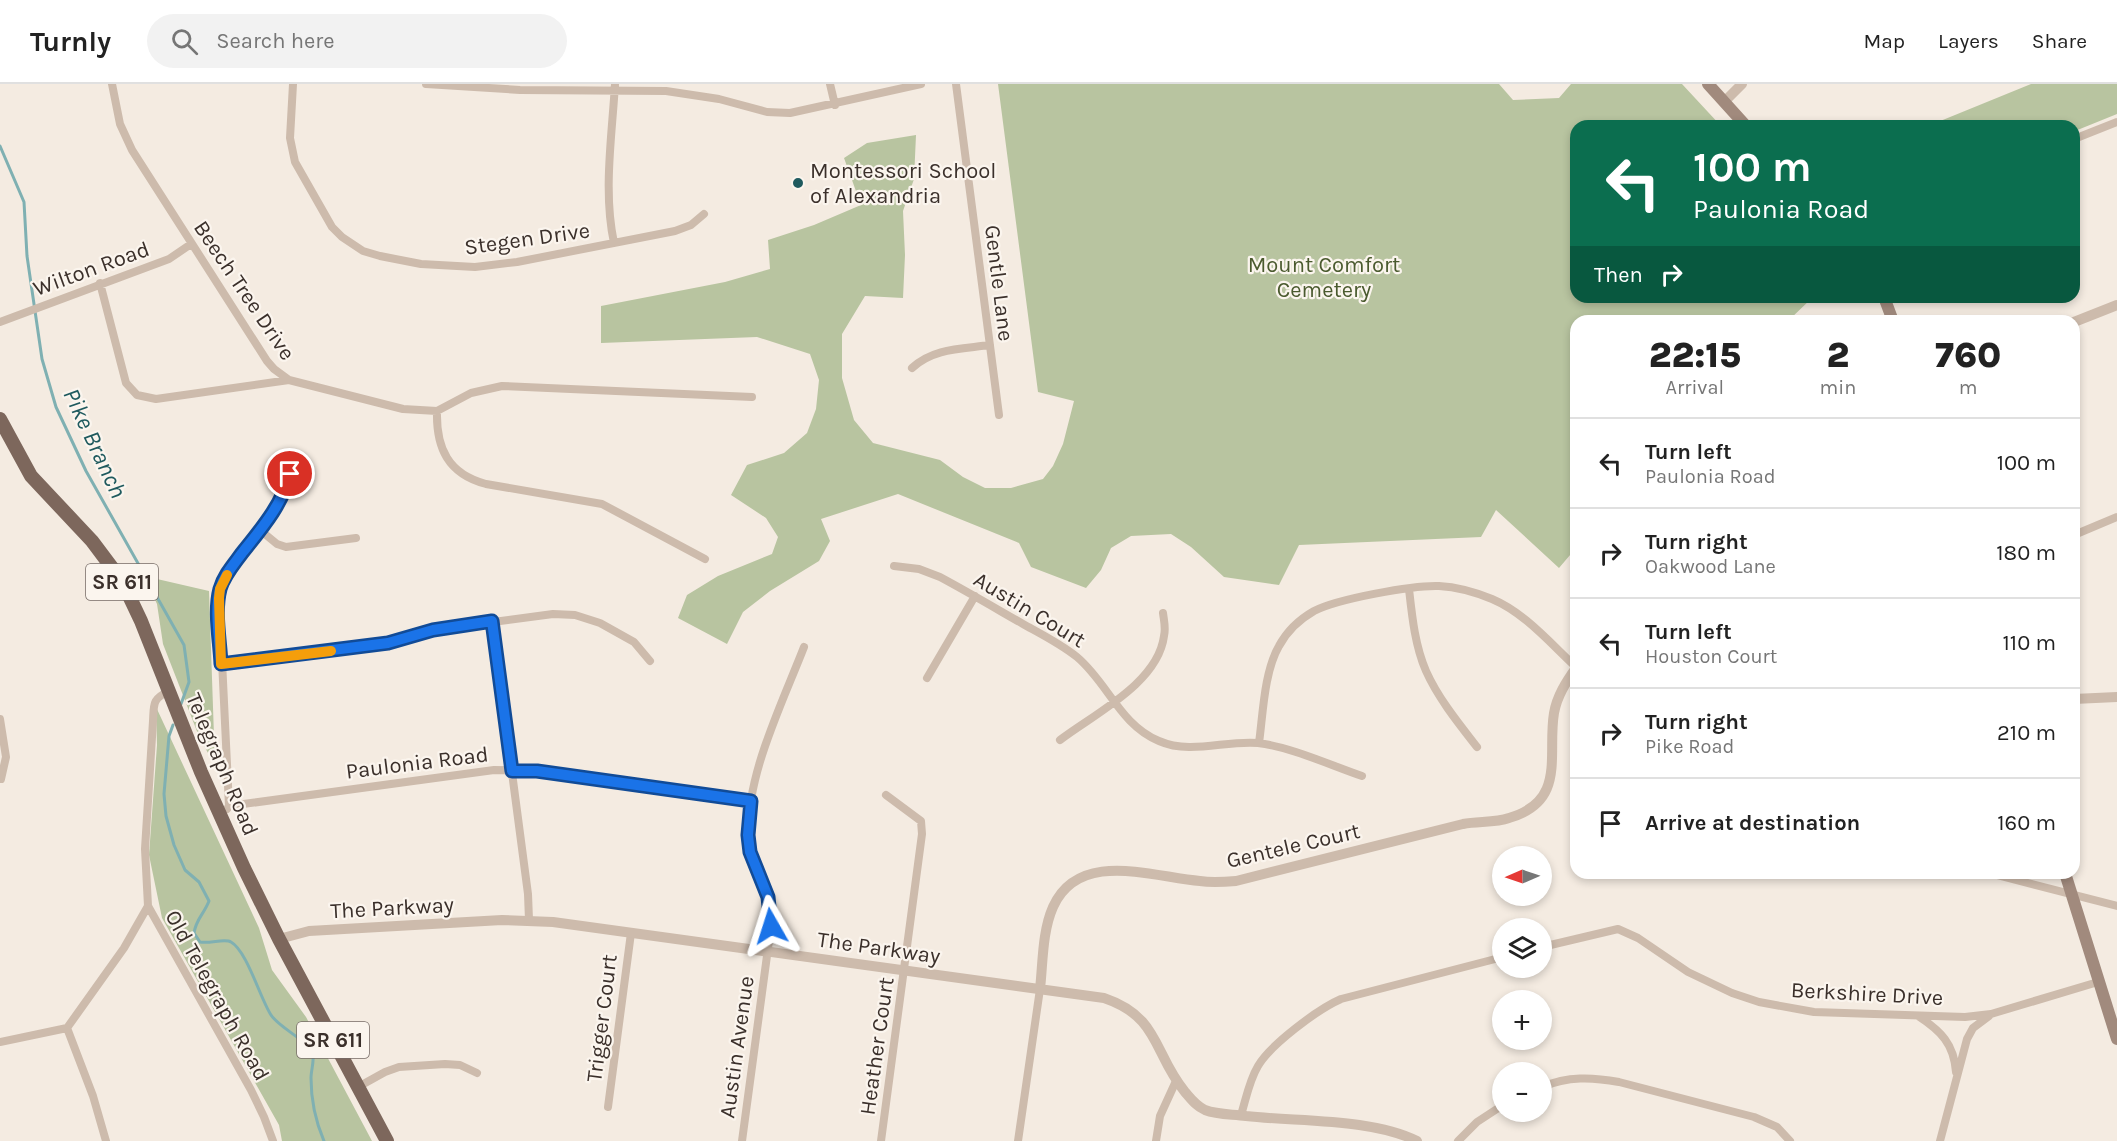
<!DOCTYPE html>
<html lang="en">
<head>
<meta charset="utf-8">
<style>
  body { margin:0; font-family:Karla,sans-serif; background:#f2f2f2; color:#222; height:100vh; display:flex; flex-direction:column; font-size:22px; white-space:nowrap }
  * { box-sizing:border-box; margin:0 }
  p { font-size:20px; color:#767676 }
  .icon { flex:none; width:33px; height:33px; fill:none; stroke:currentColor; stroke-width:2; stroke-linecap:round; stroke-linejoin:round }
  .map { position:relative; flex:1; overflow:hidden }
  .panel { position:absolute; left:1570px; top:231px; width:510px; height:564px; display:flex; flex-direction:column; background:#fff; border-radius:18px; box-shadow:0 3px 9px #0003 }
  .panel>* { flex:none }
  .banner { position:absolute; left:1570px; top:36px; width:510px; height:183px; border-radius:18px; box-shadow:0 3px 9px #0003; background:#0b6e4f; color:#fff; overflow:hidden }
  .needle { width:39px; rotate:268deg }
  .fabs { position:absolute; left:1492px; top:762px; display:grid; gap:12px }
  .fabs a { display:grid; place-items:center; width:60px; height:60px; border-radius:50%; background:#fff; box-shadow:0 3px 9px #0003; font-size:30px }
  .pin { position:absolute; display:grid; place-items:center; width:51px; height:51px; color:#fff; margin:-26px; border:3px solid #fff; border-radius:50%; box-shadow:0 2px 6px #0007 }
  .me { position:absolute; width:66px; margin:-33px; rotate:354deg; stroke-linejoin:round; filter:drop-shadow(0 0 4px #0008) }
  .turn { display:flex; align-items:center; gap:21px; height:126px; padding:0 24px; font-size:27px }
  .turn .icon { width:78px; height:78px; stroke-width:2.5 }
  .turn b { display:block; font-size:42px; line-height:51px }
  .then { display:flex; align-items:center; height:57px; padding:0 24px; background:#0003; gap:12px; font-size:22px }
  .eta { display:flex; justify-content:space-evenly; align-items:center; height:102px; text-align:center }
  .eta b { font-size:36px; font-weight:800; line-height:42px }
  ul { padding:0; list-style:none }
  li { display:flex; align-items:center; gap:18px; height:90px; padding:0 24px; border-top:2px solid #e0e0e0 }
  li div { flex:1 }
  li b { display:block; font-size:22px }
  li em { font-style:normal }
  header { display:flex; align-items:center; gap:36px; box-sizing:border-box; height:84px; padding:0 30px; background:#fff; border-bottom:2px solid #e0e0e0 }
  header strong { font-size:28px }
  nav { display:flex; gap:33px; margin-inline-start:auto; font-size:21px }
  .search { width:420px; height:54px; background:#f2f2f2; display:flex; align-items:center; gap:15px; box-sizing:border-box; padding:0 21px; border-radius:33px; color:#767676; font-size:22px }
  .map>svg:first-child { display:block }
  .green { fill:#b8c4a0 }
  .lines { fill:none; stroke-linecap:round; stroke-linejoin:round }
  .stream { stroke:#7fb0b2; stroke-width:3 }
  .minor { stroke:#cdbbac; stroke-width:8 }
  .tertiary { stroke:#cdbbac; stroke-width:10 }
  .secondary { stroke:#a18a7d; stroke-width:12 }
  .primary { stroke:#7d675c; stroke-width:14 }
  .route-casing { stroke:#114b97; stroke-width:15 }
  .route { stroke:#1a73e8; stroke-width:10 }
  .slow { stroke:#f59e0b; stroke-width:10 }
  .poi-dot { fill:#1f5a5e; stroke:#fbf5ee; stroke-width:2 }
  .labels { text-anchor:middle; stroke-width:4.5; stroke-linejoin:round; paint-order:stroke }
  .shield { fill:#fbf5ee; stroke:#756b66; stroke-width:1.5 }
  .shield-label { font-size:21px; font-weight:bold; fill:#3b302b }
  .poi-label { font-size:22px; fill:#3b302b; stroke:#fbf5ee; text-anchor:start }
  .street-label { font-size:22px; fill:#3b302b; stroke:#fbf5ee }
  .park-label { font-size:22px; fill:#4a5a2e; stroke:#fbf5ee }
  .water-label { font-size:24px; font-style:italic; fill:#1f5a5e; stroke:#fbf5ee }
</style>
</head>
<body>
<header>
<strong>Turnly</strong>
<div class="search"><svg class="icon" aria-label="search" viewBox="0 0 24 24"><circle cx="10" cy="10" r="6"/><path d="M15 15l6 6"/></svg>Search here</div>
<nav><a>Map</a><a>Layers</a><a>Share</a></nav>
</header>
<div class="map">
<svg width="2117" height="1057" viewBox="0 0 2117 1057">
  <rect width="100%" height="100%" fill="#f4ebe1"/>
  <path class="green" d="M 998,0 L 1499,0 L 1513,16 L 1559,14 L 1571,0 L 1682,0 L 1721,42 L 1576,42 L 1576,213 L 1813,213 L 1788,237 L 1576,237 L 1576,464 L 1559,484 L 1496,426 L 1481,453 L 1299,461 L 1279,501 L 1224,493 L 1191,463 L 1171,450 L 1131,452 L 1111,464 L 1101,486 L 1086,504 L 1031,483 L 1019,459 L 898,410 L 821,435 L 830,457 L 819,477 L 770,507 L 743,528 L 727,560 L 678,534 L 687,511 L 718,492 L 772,470 L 778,453 L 766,434 L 731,411 L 747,381 L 784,369 L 807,349 L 816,325 L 819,296 L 810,270 L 757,253 L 601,259 L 601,222 L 725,198 L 770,185 L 768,156 L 814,141 L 861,121 L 844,74 L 867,59 L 916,51 L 914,95 L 903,127 L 905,171 L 903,214 L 865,212 L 842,250 L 842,294 L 854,336 L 873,359 L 940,376 L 963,393 L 985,404 L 1011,404 L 1043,395 L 1053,382 L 1063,360 L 1074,317 L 1038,308 Z
    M 2031,0 L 2117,0 L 2117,30 L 2075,47 L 2074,42 L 1928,42 Z
    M 144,492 L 209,507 L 215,681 L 200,655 L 163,560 L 157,520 Z
    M 156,623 L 259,844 L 272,886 L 306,933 L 372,1057 L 282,1057 L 279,1041 L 162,834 L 149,771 L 157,661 Z"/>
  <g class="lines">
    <path class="stream" d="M 0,62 L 24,118 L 27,172 L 42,275 L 56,323 L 86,387 L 184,561 L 189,598 L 181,620
      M 173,641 L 169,652 L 164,710 L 166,732 L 174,761 L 185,786 L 199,798 L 209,817 C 204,830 196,835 194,849 L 200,858 C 210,860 225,854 231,858 C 247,867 260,914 271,931 C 279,944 311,958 313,971 C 314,978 311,987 311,994 C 311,1017 315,1036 324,1057"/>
    <path class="minor" d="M 112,0 L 120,40 L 132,66 L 267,277 L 274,285 L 289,296 L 403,325 L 437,327 L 471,309 L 502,302 L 752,313
      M 293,0 L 290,54 L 295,78 L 332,143 L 342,153 L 363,167 L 380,172 L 421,180 L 475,183 L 517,178 L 675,147 L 691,141 L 704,130
      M 426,0 L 520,6 L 666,7 L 719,15 L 767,28 L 790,29 L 921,0
      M 830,0 L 835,21
      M 956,0 L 999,331
      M 2074,55 L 2117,38
      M 614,159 C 603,108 612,52 615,0
      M 100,199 L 126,299 L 137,311 L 156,315 L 289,296
      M 0,238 L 169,175 L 191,160
      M 912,284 C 933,264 962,265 990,261
      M 437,327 C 436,364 448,390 486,400 L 602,420 L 705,475
      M 260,446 L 277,460 L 286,463 L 356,454
      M 2074,451 L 2117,433
      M 894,482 L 919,485 L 940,493 C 968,508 995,524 1023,540 C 1041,550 1061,560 1077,573 C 1108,599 1120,641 1159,657 C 1191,671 1225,656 1258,659 C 1291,663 1330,681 1362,692
      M 1409,505 C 1412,532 1415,562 1426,587 C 1438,614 1459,640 1477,663
      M 492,537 L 528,810 L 529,836
      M 221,580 L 388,559 L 433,546 L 553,530 L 575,531 L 600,539 L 634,558 L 650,577
      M 927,594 L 975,512
      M 169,607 C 152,615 154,620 153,637 L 145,765 L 148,822 L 251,1006 L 264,1033 L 273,1057
      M 0,635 L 6,673 L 1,695
      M 1060,656 C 1094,630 1158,599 1164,552 C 1166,544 1164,537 1163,529
      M 1259,659 C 1263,630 1264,588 1279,562 C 1287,547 1300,535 1314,527 C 1337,515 1413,501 1439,502 C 1457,503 1475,508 1492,515 C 1525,529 1550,559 1576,583
      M 229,722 L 494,686 L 537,687 L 751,717
      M 227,725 L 229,722 L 219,514 L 223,496 L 230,486 L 277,423 L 286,406 L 290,390
      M 1989,789 L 2117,822
      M 1542,863 L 1618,845 L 1638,854 L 1688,888 L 1732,909 L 1759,918 L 1814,928 L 1965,933 L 1991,930 L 2098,898
      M 1918,932 C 1941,947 1954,960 1956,988
      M 67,944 L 124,864 L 148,822
      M 67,944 L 93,1012 L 106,1057
      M 0,958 L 67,944
      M 358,1003 L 385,988 L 399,983 L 445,980 L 460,981 L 477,989
      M 1542,1003 C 1568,992 1592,993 1619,998 L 1754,1033 L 1777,1043 L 1790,1057
      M 608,1023 L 631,849
      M 1241,1031 C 1246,1015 1249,997 1258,982 C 1270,961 1318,925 1341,915 L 1503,873
      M 742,1057 L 771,842 C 771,830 770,818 766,806 C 760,790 751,776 749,759 C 743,697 782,620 804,563
      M 881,1057 L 922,750 L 921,737 L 886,711
      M 1018,1057 L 1040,905
      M 1156,1057 L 1160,1032 L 1176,997
      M 1458,1057 L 1477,1038 L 1503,1021
      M 1940,1057 L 1967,955 L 1973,944 L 1989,932"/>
    <path class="tertiary" d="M 1724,18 L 1742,0
      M 2074,238 L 2117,221
      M 2074,615 L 2117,613
      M 279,855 L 309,847 L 502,836 L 553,838 L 1104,914 C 1160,933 1153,969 1185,1008 C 1191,1015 1196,1022 1205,1026 C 1218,1031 1233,1030 1246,1032 C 1299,1038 1371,1034 1417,1057
      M 1040,905 C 1043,879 1042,848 1053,823 C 1079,765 1152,793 1200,797 C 1212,799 1224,798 1236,797 L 1463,740 C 1478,737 1495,739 1509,734 C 1567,717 1547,671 1554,629 C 1557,612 1566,598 1576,584"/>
    <path class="secondary" d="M 1708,0 L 1746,42
      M 1884,213 L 1893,237
      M 2065,789 L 2117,955"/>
    <path class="primary" d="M 0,335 L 31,392 L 92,457 L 122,497 L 141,537 L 201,688 L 244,784 L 279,855 L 387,1057"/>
  </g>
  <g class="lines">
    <defs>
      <path id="route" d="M 290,390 C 282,421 262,444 242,469 C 234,480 224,491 220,505 C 214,528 220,556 221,580 L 388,559 L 433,546 L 492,537 L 512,687 L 537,687 L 751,717 L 748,751 L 750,768 L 768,813 L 771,842"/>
    </defs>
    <use href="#route" class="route-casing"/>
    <use href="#route" class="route"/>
    <path class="slow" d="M 227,491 L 220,505 L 219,514 L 221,580 L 331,567"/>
  </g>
  <circle class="poi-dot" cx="798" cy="99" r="6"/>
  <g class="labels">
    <g class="shield">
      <rect x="86" y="480" width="72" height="36" rx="4.5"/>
      <rect x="297" y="938" width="72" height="36" rx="4.5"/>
    </g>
    <g class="shield-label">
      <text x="122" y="505">SR 611</text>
      <text x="333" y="963">SR 611</text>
    </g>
    <g class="poi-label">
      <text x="810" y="94">Montessori School<tspan x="810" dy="25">of Alexandria</tspan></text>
    </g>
    <g class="street-label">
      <text transform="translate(527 154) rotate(-8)" y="8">Stegen Drive</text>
      <text transform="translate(91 184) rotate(-20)" y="8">Wilton Road</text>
      <text transform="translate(1000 199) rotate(83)" y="8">Gentle Lane</text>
      <text transform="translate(245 206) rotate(56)" y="8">Beech Tree Drive</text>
      <text transform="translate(1030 525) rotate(31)" y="8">Austin Court</text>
      <text transform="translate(417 678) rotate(-7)" y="8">Paulonia Road</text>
      <text transform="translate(223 680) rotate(67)" y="8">Telegraph Road</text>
      <text transform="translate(1293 761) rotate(-13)" y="8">Gentele Court</text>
      <text transform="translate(392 823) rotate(-3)" y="8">The Parkway</text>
      <text transform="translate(879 863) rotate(8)" y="8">The Parkway</text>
      <text transform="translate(1867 909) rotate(3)" y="8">Berkshire Drive</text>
      <text transform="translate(218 911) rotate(61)" y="8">Old Telegraph Road</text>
      <text transform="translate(601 934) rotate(-83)" y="8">Trigger Court</text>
      <text transform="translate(876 962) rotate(-82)" y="8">Heather Court</text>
      <text transform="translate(736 963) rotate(-82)" y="8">Austin Avenue</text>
    </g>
    <g class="park-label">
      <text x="1324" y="188">Mount Comfort<tspan x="1324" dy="25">Cemetery</tspan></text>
    </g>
    <g class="water-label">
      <text transform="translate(95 359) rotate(65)" y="8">Pike Branch</text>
    </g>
  </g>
</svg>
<div class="fabs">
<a><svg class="needle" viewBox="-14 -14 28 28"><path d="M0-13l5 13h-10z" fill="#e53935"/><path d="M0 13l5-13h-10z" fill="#767676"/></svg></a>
<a><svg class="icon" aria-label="layers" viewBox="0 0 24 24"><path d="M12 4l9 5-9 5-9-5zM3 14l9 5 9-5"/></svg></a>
<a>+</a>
<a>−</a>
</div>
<div class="pin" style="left:290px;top:390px;background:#d93025"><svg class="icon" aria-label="arrive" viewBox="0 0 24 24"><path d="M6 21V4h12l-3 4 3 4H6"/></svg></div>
<svg class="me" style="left:771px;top:842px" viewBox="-20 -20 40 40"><path d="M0-17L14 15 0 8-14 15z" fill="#1a73e8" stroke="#fff" stroke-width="4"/></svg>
<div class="banner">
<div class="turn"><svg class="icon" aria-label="left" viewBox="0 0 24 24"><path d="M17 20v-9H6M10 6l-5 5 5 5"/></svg><div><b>100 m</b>Paulonia Road</div></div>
<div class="then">Then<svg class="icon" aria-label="right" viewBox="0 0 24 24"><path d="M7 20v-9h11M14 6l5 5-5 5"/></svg></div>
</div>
<section class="panel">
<div class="eta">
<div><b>22:15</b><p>Arrival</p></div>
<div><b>2</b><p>min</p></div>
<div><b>760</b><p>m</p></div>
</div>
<ul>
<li><svg class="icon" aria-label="left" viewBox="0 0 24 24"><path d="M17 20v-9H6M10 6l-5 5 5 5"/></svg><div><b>Turn left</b><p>Paulonia Road</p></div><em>100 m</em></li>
<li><svg class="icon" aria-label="right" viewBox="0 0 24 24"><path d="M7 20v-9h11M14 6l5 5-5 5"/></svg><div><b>Turn right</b><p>Oakwood Lane</p></div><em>180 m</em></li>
<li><svg class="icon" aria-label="left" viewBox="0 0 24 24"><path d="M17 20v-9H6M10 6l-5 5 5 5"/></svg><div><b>Turn left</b><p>Houston Court</p></div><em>110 m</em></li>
<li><svg class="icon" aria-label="right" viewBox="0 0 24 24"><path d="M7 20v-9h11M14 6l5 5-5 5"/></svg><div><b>Turn right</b><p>Pike Road</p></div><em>210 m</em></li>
<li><svg class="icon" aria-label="arrive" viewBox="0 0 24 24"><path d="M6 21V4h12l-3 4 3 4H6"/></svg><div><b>Arrive at destination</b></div><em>160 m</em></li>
</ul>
</section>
</div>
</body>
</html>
